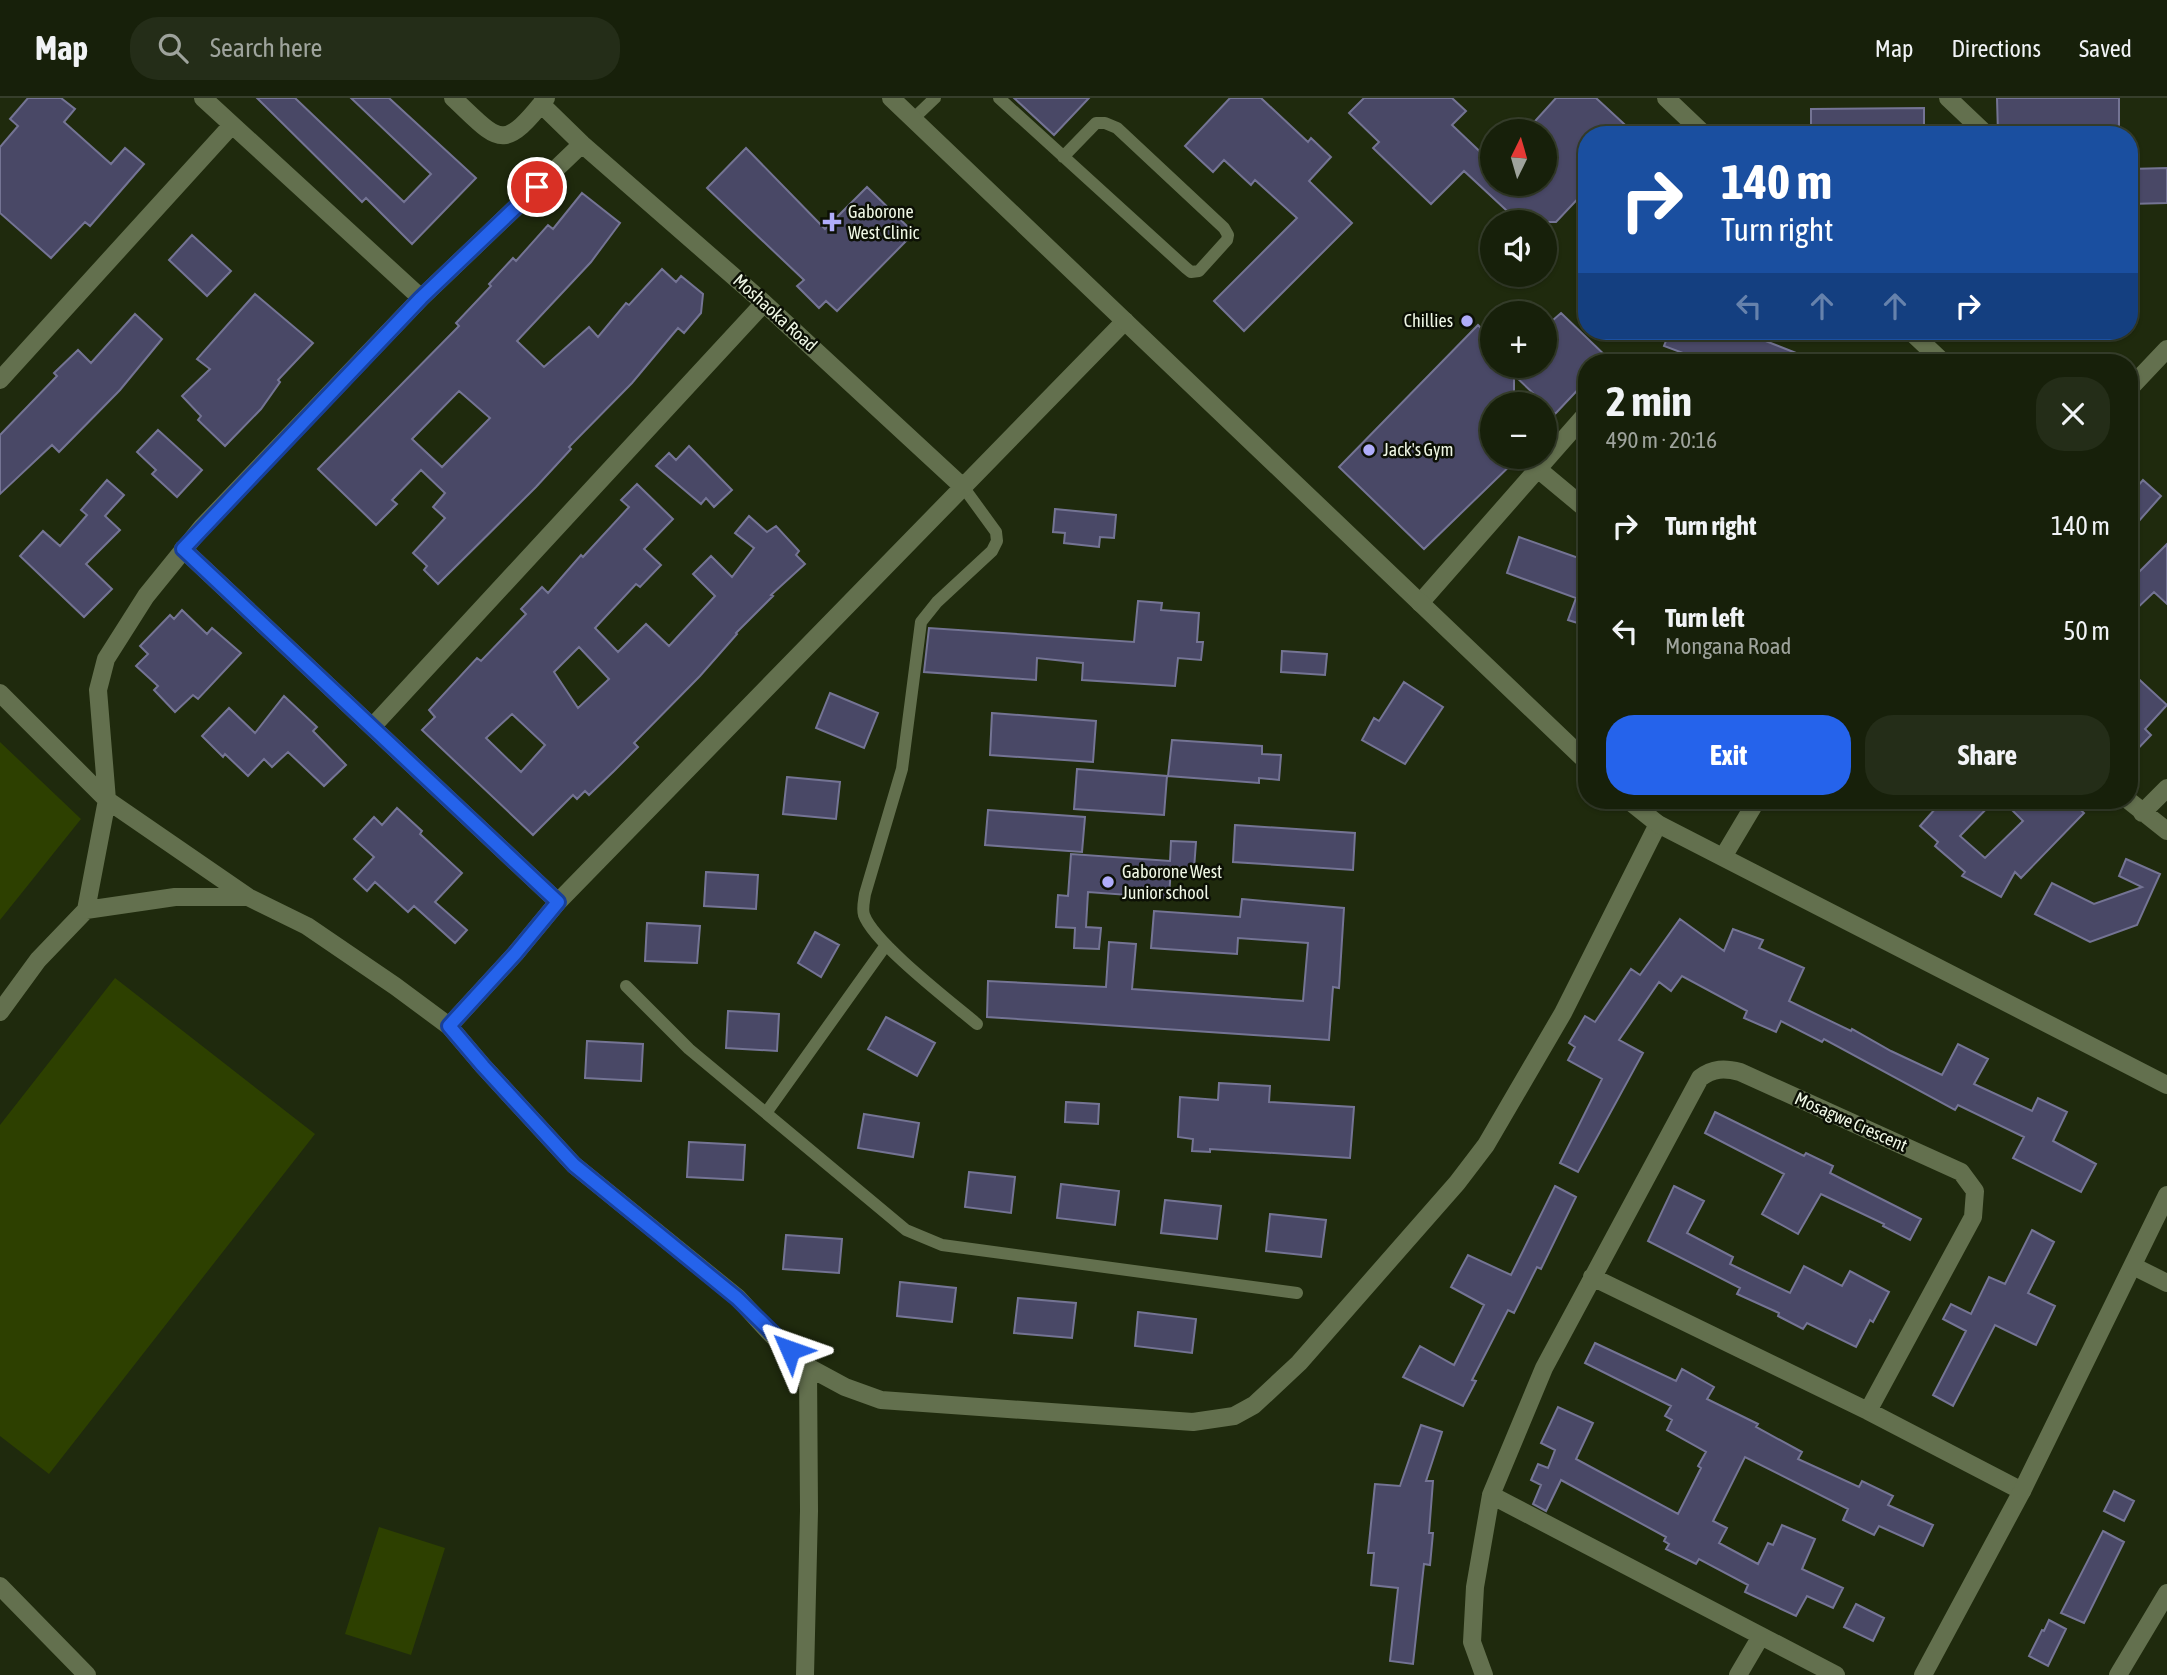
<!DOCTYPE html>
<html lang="en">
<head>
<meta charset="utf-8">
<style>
  body { margin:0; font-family:"Asap Condensed",sans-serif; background:#242d18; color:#f1f3f6; height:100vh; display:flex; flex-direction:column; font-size:26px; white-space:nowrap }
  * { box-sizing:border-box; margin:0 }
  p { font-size:23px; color:#9ea39c }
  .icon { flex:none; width:38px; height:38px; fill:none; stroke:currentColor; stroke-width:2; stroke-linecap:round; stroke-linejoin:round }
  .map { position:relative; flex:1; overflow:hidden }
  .sheet { position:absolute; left:1578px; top:256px; width:560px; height:455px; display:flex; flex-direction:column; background:#17200a; border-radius:28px; box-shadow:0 2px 5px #0004,0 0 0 2px #363e2b }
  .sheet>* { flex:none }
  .guide { position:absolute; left:1578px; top:28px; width:560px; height:214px; border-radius:28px; box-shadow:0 2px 5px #0004,0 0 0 2px #363e2b; background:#1a4fa0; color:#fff; overflow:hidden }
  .needle { width:46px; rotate:5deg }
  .fabs { position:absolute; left:1480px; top:21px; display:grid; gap:14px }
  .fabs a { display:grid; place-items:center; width:77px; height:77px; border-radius:50%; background:#17200a; box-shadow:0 2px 5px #0004,0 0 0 2px #363e2b; font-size:35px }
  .pin { position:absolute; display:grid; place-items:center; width:60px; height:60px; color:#fff; margin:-30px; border:4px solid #fff; border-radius:50%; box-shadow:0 2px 7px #0007 }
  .me { position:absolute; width:77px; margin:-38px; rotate:313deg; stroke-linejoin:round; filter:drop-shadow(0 0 5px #0008) }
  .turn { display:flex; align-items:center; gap:24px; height:147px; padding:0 28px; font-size:32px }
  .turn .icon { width:91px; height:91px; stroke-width:2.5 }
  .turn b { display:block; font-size:49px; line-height:60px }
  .lanes { display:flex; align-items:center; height:66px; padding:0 28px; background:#0003; justify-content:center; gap:35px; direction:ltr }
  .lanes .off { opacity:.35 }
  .round { display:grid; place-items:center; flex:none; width:74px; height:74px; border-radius:28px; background:#242d18 }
  .headline { display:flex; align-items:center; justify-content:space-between; height:119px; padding:0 28px }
  h1 { font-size:42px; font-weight:700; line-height:52px }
  .button { display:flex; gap:14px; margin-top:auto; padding:14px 28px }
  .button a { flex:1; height:80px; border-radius:28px; background:#2563eb; color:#fff; font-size:28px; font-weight:700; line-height:80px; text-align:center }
  .button a+a { background:#242d18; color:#f1f3f6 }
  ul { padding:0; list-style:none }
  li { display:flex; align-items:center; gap:21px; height:105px; padding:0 28px }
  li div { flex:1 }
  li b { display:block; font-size:26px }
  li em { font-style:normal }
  header { display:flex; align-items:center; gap:42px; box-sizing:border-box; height:98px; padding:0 35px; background:#17200a; border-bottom:2px solid #363e2b }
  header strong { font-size:33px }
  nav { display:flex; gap:38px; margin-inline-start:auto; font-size:24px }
  .search { width:490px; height:63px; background:#242d18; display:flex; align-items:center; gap:18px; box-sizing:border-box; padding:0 24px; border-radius:28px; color:#9ea39c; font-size:26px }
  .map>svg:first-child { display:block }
  .green { fill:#2d4000 }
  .building { fill:#494866; stroke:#747494; stroke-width:2; fill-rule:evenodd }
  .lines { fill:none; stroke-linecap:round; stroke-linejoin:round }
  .service { stroke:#63704e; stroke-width:12 }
  .minor { stroke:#63704e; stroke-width:18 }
  .tertiary { stroke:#63704e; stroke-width:18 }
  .route-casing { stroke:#184099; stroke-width:18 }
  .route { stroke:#2563eb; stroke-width:12 }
  .poi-dot { fill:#b0adfa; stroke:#0c1005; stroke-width:2.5 }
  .labels { text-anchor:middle; stroke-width:5; stroke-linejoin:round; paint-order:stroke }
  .poi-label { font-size:18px; fill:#eff7e5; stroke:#0c1005; text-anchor:start }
  .street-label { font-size:18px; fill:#eff7e5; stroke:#0c1005 }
</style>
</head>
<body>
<header>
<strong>Map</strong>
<div class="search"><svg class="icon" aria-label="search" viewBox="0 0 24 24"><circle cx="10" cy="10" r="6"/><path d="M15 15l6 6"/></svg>Search here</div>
<nav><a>Map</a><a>Directions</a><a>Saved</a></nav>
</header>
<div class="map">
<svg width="2167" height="1577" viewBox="0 0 2167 1577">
  <rect width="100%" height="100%" fill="#1f2a0d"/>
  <path class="green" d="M 0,644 L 81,721 L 0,822 Z
    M 115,880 L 315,1036 L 49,1376 L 0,1338 L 0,1027 Z
    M 379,1429 L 445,1450 L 411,1557 L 345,1536 Z"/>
  <path class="building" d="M 28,0 L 61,0 L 75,11 L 64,24 L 111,66 L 125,50 L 144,66 L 90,128 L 85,124 L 51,160 L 0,115 L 0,49 L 18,28 L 10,21 Z
    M 257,0 L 295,0 L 404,104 L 431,76 L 351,0 L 389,0 L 476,80 L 412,146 L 366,100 L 362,104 Z
    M 1014,0 L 1089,0 L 1054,37 Z
    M 1230,0 L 1261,0 L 1308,44 L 1311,40 L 1331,59 L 1309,83 L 1352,125 L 1244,233 L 1214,203 L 1297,120 L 1255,82 L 1251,87 L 1224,62 L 1213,74 L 1185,48 Z
    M 1364,0 L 1452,0 L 1466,13 L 1452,27 L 1493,66 L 1493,86 L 1545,86 L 1545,33 L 1526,33 L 1556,0 L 1596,0 L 1636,37 L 1587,37 L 1587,91 L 1556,124 L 1519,124 L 1464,73 L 1431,106 L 1373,50 L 1379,44 L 1349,15 Z
    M 1997,0 L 2119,0 L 2119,35 L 1998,36 Z
    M 1924,10 L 1924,37 L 1811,37 L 1811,11 Z
    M 746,50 L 825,131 L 867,89 L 914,135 L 837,213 L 826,203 L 819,210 L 797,188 L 804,182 L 707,90 Z
    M 2167,70 L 2167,105 L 2130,106 L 2130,71 Z
    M 582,95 L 620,125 L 591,164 L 517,243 L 544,269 L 589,229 L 598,239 L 626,205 L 629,207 L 662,171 L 676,184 L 681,178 L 703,196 L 701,215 L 684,235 L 678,230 L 632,285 L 569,349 L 571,351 L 536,389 L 438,486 L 424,472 L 427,468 L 413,455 L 445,420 L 433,409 L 445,395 L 421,372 L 392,402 L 397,406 L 376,427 L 318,371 L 459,228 L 456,225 L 491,188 L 489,186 L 513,160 L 516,163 L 548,127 L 553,131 ZM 459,293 L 490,320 L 442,369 L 412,341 Z
    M 192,137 L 231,173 L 207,198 L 169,162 Z
    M 255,196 L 313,245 L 278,282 L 280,284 L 261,311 L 225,348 L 198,322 L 201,318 L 182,298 L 210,271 L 197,261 Z
    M 1561,215 L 1612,264 L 1587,264 L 1587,282 L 1555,316 L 1514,277 L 1514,306 L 1493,306 L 1493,359 L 1519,359 L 1424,451 L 1339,369 L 1478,227 L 1493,242 L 1493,268 L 1545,268 L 1545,229 Z
    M 135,216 L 162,241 L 120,292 L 59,354 L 52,347 L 0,396 L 0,337 L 57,278 L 54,275 L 78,252 L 91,265 Z
    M 1670,233 L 1740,233 L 1819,264 L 1707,264 L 1664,248 Z
    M 158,332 L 202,372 L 177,399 L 152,376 L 156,372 L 137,354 Z
    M 689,348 L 732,392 L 714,409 L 706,400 L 701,406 L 656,368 L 669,355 L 676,362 Z
    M 107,382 L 124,397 L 105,418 L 120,432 L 86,466 L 112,491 L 84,519 L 20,458 L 43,433 L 60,448 L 87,417 L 81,412 Z
    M 2143,382 L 2161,398 L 2130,433 L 2130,397 Z
    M 637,386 L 673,421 L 644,451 L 661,467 L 640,489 L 636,486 L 595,530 L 618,554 L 646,526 L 669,548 L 715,498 L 693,476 L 711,458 L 732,479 L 754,450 L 735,435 L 749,418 L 767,434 L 776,428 L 799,453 L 796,457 L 805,466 L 771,497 L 773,498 L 736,535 L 737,536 L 700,578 L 634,645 L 638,649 L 614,673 L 589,697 L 585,693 L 577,701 L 573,697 L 533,737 L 422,632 L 435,619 L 429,612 L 477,560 L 481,563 L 526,516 L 521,511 L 542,489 L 548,495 L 581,457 L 583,459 L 629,409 L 621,402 ZM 579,549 L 609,581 L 578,610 L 554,574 ZM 512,616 L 545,647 L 521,674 L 486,640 Z
    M 1055,411 L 1116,417 L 1114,440 L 1100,439 L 1099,449 L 1064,445 L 1065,435 L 1053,434 Z
    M 1519,439 L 1587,463 L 1587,528 L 1568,522 L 1576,500 L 1507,475 Z
    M 2167,446 L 2167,506 L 2154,494 L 2130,517 L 2130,483 Z
    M 1138,503 L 1162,505 L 1161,512 L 1199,515 L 1197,544 L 1203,544 L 1201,562 L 1178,560 L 1175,588 L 1082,582 L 1083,565 L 1037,560 L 1036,582 L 924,574 L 929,530 L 1134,544 Z
    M 182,512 L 207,536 L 212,530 L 241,555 L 198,601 L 193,597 L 175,614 L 154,592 L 158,588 L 136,568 L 148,556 L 140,548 L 170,517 L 174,521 Z
    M 1282,553 L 1327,556 L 1325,577 L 1281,574 Z
    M 2130,573 L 2167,607 L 2145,631 L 2151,637 L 2130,659 Z
    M 1404,584 L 1443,609 L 1405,666 L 1362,642 L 1374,620 L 1379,623 Z
    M 830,595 L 878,615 L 864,650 L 816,630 Z
    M 284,598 L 317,629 L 313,633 L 346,667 L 324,688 L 288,654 L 272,669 L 264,661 L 248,678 L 225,656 L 223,659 L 202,638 L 229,610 L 255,635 Z
    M 992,615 L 1096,623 L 1093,664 L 990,657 Z
    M 1172,642 L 1262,648 L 1262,656 L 1281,657 L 1279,682 L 1259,680 L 1259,685 L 1168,678 Z
    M 1077,671 L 1167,678 L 1164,717 L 1074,711 Z
    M 787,679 L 840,684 L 836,721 L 783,716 Z
    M 1943,702 L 1995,702 L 1960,738 L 1985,760 L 2023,723 L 2002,702 L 2070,702 L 2084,715 L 2021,780 L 2015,774 L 2001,799 L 1962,778 L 1965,774 L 1935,748 L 1938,744 L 1920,728 Z
    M 397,710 L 422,733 L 420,736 L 462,775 L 435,804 L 467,832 L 455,845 L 414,808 L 408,814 L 375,784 L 367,793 L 354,781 L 374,759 L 354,741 L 374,719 L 382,727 Z
    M 988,712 L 1085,719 L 1082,754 L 985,747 Z
    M 1235,727 L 1355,735 L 1353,772 L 1233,764 Z
    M 1171,743 L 1196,744 L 1194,771 L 1171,769 L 1169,800 L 1088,794 L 1086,829 L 1101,830 L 1099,851 L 1074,850 L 1075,830 L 1056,829 L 1058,797 L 1068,798 L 1071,756 L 1170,763 Z
    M 2126,761 L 2160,776 L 2137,827 L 2090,844 L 2035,816 L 2052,785 L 2094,806 L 2142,789 L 2119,778 Z
    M 706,774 L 758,777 L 756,811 L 704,808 Z
    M 1242,801 L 1344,810 L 1339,890 L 1333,889 L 1329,942 L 987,919 L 988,883 L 1106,889 L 1109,844 L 1136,846 L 1132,891 L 1303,903 L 1308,845 L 1238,840 L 1237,856 L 1151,850 L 1154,813 L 1240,819 Z
    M 1680,821 L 1724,853 L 1733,831 L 1763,842 L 1759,850 L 1804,870 L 1789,903 L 1851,933 L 1852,931 L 1891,953 L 1942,977 L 1958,946 L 1988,961 L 1974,986 L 2032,1013 L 2038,1000 L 2067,1014 L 2053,1043 L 2096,1066 L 2081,1094 L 2013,1060 L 2024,1039 L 1958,1007 L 1955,1012 L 1824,941 L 1822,944 L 1781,923 L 1776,934 L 1744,920 L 1747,913 L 1682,878 L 1671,893 L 1659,884 L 1619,942 L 1643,955 L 1578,1074 L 1560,1065 L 1602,981 L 1568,962 L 1575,949 L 1569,945 L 1585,918 L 1595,924 L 1631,871 L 1640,877 Z
    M 647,825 L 700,828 L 697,865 L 645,863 Z
    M 815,834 L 839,847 L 821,879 L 798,865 Z
    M 728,913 L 779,916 L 777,953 L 726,950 Z
    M 886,919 L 935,945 L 917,978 L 868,951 Z
    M 587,943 L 643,946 L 641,983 L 585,980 Z
    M 1219,985 L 1270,988 L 1269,1004 L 1354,1009 L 1350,1060 L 1210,1051 L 1210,1054 L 1192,1053 L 1193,1041 L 1178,1039 L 1180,999 L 1218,1002 Z
    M 1066,1004 L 1099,1006 L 1098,1026 L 1065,1024 Z
    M 1715,1014 L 1804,1058 L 1806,1055 L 1833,1068 L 1830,1075 L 1921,1121 L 1910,1142 L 1883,1128 L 1884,1126 L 1821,1096 L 1798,1136 L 1762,1116 L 1784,1076 L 1705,1035 Z
    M 864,1016 L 919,1025 L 913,1059 L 858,1050 Z
    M 689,1044 L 745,1047 L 743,1082 L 687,1079 Z
    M 969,1074 L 1015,1079 L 1011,1115 L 965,1109 Z
    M 1061,1086 L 1119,1093 L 1115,1127 L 1057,1120 Z
    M 1555,1088 L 1576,1099 L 1541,1171 L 1537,1169 L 1514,1215 L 1508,1212 L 1472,1282 L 1476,1283 L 1463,1308 L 1403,1279 L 1420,1248 L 1454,1267 L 1484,1207 L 1451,1189 L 1468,1157 L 1511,1177 Z
    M 1674,1088 L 1704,1103 L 1687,1135 L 1733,1159 L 1730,1166 L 1790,1195 L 1804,1168 L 1842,1188 L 1850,1173 L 1889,1194 L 1873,1224 L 1870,1222 L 1856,1249 L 1807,1225 L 1803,1231 L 1778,1218 L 1779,1215 L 1737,1196 L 1740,1190 L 1648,1143 Z
    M 1165,1102 L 1221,1108 L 1217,1141 L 1161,1135 Z
    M 1270,1116 L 1326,1122 L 1321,1159 L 1266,1153 Z
    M 2032,1132 L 2054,1144 L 2028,1195 L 2055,1208 L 2036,1247 L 1995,1227 L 1953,1308 L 1933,1297 L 1966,1233 L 1943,1221 L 1951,1206 L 1971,1216 L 1989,1179 L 2005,1186 Z
    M 786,1137 L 842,1141 L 839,1175 L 783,1171 Z
    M 900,1184 L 956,1190 L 952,1224 L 897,1218 Z
    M 1018,1200 L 1076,1205 L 1072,1240 L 1014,1235 Z
    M 1138,1214 L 1196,1221 L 1192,1255 L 1135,1248 Z
    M 1595,1245 L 1676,1283 L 1682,1271 L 1714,1289 L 1707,1301 L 1758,1326 L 1756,1329 L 1802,1354 L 1798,1361 L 1859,1389 L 1862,1383 L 1893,1398 L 1888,1407 L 1933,1427 L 1923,1448 L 1879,1428 L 1874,1437 L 1843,1422 L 1848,1411 L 1745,1359 L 1713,1423 L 1727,1430 L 1719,1445 L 1758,1466 L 1768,1445 L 1773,1447 L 1782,1427 L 1815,1441 L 1802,1471 L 1843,1490 L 1833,1510 L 1807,1498 L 1796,1518 L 1745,1494 L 1748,1487 L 1699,1461 L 1696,1466 L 1666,1451 L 1669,1446 L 1664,1443 L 1666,1439 L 1561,1382 L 1546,1413 L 1533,1406 L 1541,1387 L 1531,1382 L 1538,1366 L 1548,1370 L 1555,1352 L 1541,1345 L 1558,1309 L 1593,1325 L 1576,1361 L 1678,1416 L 1701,1370 L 1698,1368 L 1706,1354 L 1667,1332 L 1672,1322 L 1665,1318 L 1671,1308 L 1585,1265 Z
    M 1421,1327 L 1442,1334 L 1426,1383 L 1433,1383 L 1429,1435 L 1433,1435 L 1430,1467 L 1424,1466 L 1413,1566 L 1390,1563 L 1398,1490 L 1371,1487 L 1374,1455 L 1368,1455 L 1375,1386 L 1400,1388 Z
    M 2114,1393 L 2134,1403 L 2124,1423 L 2104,1413 Z
    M 2103,1433 L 2124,1444 L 2084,1525 L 2061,1515 Z
    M 1856,1506 L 1884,1520 L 1873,1543 L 1844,1529 Z
    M 2049,1522 L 2066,1531 L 2048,1568 L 2029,1558 L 2042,1532 L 2044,1533 Z"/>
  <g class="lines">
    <path class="service" d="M 999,0 L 1186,170 L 1191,174 L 1199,173 L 1227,142 L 1228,137 L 1224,130 L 1117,30 L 1105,25 L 1096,25 L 1063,59
      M 913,21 L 935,0
      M 964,390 L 996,434 L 997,443 L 992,453 L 937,504 L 921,524 L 902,671 L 865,796 C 864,803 862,811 864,817 C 874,845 951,904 977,926
      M 626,888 L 689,951 L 906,1132 L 942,1147 L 1297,1195
      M 766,1015 L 886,847"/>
    <path class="minor" d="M 203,0 L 421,200
      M 453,0 C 499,43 502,56 546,0
      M 1948,0 L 1987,37
      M 541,6 L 582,46 L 764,205 L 964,390
      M 1125,223 L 558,804 L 515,856 L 449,928 L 483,968 L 574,1067 L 738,1200 L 771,1236 L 808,1269 L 845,1289 L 881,1302 L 1193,1324 L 1234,1318 L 1254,1307 L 1299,1265 L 1457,1085 L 1486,1047 L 1563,915 L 1658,726
      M 0,282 L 232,27
      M 1539,372 L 1587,412
      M 183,451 L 558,804
      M 1420,505 L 1587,315
      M 0,595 L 107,702 L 248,799 L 307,828 L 395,888 L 449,928
      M 373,628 L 764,205
      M 2128,702 L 2167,733
      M 2142,715 L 2167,690
      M 86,812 L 175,799 L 248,799
      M 0,914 L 38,862 L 86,812 L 107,702 L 98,592 L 106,561 L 146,498 L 202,429 L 421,200 L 582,46
      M 2133,1168 L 2167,1185
      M 1592,1179 L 1868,1313 L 2022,1393
      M 1491,1397 L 1836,1577
      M 805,1577 L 809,1413 L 808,1269
      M 1484,1577 L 1472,1544 L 1475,1489 L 1491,1397 L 1544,1270 L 1700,980 C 1713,970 1725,970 1740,974 L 1961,1074 L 1975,1093 L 1973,1119 L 1868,1313
      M 1738,1577 L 1761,1538
      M 2118,1577 L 2167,1495"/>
    <path class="tertiary" d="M 891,0 L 1587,664
      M 1666,0 L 1705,37
      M 1910,233 L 1943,264
      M 2130,290 L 2167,251
      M 1628,702 L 1658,726 L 2167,987
      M 1723,759 L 1757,702
      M 0,1488 L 87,1577
      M 1923,1577 L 2022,1393 L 2167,1097"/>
  </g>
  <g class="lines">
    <defs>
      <path id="route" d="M 537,89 L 421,200 L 183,451 L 558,804 L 515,856 L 449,928 L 483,968 L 574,1067 L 737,1200 L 790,1252"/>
    </defs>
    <use href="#route" class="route-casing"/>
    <use href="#route" class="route"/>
  </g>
  <g class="poi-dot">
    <path d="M828.5 113.5h7v7h7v7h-7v7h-7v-7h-7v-7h7z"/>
    <circle cx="1467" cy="223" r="7"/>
    <circle cx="1369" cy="352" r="7"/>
    <circle cx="1108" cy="784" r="7"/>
  </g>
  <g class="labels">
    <g class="poi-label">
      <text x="848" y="120">Gaborone<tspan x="848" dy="21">West Clinic</tspan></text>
      <text x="1453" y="229" text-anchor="end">Chillies</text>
      <text x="1383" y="358">Jack's Gym</text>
      <text x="1122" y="780">Gaborone West<tspan x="1122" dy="21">Junior school</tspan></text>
    </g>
    <g class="street-label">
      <text transform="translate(775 215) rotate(42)" y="6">Moshaoka Road</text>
      <text transform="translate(1851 1024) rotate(24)" y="6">Mosagwe Crescent</text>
    </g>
  </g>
</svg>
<div class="fabs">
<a><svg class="needle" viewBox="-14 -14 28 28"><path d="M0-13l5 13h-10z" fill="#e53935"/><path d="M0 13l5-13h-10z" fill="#9ea39c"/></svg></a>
<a><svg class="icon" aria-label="sound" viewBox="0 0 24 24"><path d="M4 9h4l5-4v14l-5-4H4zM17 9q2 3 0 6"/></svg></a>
<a>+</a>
<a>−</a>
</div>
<div class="pin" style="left:537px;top:89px;background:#d93025"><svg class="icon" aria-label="arrive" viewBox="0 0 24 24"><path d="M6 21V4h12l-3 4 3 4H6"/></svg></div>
<svg class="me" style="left:790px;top:1252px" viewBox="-20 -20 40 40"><path d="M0-17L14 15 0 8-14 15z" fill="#2563eb" stroke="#fff" stroke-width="4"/></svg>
<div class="guide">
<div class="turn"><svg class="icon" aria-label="right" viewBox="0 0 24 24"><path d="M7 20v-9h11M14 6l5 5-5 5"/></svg><div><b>140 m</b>Turn right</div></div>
<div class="lanes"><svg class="icon off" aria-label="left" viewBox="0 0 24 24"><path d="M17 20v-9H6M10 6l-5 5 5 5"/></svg><svg class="icon off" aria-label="ahead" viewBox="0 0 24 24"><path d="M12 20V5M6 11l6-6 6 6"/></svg><svg class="icon off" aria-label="ahead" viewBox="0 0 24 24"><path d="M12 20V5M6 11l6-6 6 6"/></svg><svg class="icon" aria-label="right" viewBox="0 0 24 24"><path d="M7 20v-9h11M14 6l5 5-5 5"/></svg></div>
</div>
<section class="sheet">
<div class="headline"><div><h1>2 min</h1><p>490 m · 20:16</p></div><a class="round"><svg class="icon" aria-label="close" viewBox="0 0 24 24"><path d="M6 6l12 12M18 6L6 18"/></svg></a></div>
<ul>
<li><svg class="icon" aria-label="right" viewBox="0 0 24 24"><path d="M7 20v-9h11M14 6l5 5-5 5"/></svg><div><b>Turn right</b></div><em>140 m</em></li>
<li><svg class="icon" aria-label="left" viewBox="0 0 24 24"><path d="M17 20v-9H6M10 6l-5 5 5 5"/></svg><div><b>Turn left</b><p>Mongana Road</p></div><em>50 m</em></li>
</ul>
<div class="button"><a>Exit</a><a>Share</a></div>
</section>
</div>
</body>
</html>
